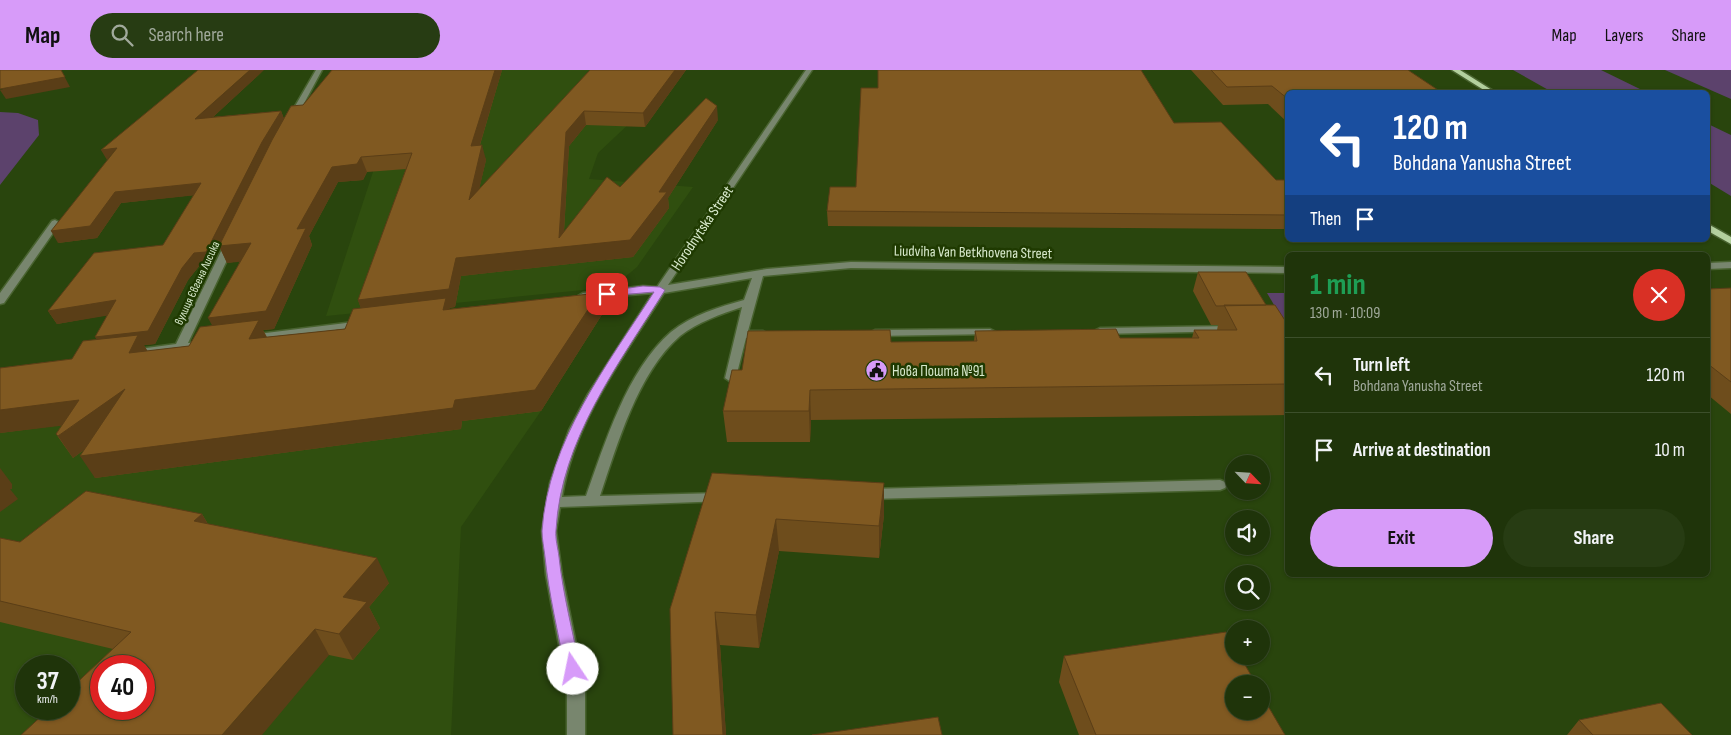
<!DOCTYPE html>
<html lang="en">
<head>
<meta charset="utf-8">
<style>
  body { margin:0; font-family:"Sofia Sans Condensed",sans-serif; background:#273c13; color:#f1f3f6; height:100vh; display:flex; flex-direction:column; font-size:19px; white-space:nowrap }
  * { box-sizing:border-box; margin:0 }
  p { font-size:16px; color:#a1aa9c }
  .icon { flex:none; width:28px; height:28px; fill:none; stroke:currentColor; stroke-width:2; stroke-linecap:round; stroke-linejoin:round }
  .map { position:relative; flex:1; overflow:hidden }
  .panel { position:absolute; left:1285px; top:182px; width:425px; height:325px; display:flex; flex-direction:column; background:#1f340a; border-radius:8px; box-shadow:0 1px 4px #0004,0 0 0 1px #3c4f2b }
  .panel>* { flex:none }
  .banner { position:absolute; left:1285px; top:20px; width:425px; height:152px; border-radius:8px; box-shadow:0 1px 4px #0004,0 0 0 1px #3c4f2b; background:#1a4fa0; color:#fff; overflow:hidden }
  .needle { width:32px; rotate:115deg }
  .fabs { position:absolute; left:1225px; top:385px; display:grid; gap:10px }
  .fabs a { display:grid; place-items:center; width:45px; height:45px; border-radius:50%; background:#1f340a; box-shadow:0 1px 4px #0004,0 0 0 1px #3c4f2b; font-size:25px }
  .speed { position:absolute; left:15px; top:585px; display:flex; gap:10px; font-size:25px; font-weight:700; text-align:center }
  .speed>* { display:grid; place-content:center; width:65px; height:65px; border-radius:50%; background:#1f340a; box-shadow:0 1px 4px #0004,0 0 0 1px #3c4f2b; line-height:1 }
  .speed small { font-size:12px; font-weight:400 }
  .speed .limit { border:8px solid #d22; background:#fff; color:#111 }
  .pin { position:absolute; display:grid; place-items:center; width:42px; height:42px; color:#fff; margin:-21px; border-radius:10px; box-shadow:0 2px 8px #0006 }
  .me { position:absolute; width:55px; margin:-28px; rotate:349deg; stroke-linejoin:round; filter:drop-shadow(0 0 4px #0008) }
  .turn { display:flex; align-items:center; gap:18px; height:105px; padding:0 25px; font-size:22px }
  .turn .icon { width:65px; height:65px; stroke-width:2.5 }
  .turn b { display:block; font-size:35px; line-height:42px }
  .then { display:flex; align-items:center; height:48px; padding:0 25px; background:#0003; gap:10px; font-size:19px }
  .round { display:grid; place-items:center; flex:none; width:52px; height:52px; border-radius:26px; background:#273c13 }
  .head { display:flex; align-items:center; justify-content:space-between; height:85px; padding:0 25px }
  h1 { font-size:30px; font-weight:700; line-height:38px; color:#1e9e55 }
  .cta { display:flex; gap:10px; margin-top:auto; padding:10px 25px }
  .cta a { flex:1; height:58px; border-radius:30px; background:#d79bf9; color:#111; font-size:20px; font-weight:700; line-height:58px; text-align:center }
  .cta a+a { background:#273c13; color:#f1f3f6 }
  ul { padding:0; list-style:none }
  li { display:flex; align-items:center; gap:15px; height:75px; padding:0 25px; border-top:1px solid #3c4f2b }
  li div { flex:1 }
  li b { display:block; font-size:19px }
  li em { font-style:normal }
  header { display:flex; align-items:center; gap:30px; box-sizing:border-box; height:70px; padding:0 25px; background:#d79bf9; color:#111 }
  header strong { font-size:24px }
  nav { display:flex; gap:28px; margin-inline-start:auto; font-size:18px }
  .search { width:350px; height:45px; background:#273c13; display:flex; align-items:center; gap:12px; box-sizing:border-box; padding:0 18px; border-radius:28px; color:#a1aa9c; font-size:19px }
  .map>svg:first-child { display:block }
  .built { fill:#304f0f; fill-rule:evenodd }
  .green { fill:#5c426c }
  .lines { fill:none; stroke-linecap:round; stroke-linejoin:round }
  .minor-casing { stroke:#496330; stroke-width:3 }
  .major-casing { stroke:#496330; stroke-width:3 }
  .minor { fill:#78866e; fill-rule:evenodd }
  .major { fill:#b3d09e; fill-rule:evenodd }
  .wall { fill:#6e4d1c; fill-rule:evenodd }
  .shaded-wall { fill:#5a3e17 }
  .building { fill:#805921; stroke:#5a3e17; fill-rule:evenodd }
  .route { fill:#d79bf9; stroke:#8c65a2 }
  .labels { text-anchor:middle; stroke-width:5; stroke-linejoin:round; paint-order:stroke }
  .far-street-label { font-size:12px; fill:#d9eacd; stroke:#1f3a01 }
  .street-label { font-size:15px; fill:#d9eacd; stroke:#1f3a01 }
  .poi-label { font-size:15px; fill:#d9eacd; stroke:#1f3a01; text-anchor:start }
</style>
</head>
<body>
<header>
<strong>Map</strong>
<div class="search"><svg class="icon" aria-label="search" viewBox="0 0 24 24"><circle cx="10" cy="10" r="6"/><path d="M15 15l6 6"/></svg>Search here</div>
<nav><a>Map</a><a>Layers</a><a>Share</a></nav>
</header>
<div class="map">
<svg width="1731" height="665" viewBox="0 0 1731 665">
  <rect width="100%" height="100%" fill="#29450d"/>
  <path class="built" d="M 345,0 L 686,0 L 598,83 L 589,109 L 693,117 L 637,197 L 613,217 L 326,246 L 400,19 Z
    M 603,243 L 541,341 L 461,457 L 451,665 L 0,665 L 0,321 L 465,257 ZM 26,596 L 69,596 L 69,639 L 26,639 ZM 101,596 L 144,596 L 144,639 L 101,639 Z"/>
  <path class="green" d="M 1513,0 L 1601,0 L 1646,22 L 1552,22 Z
    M 1665,0 L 1731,0 L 1731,29 Z
    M 0,42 L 18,43 L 38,50 L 39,65 L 0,115 Z
    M 1708,54 L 1731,65 L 1731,126 L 1708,112 Z
    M 1267,223 L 1287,223 L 1287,252 L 1284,252 Z"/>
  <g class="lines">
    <defs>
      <path id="minor" d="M 316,0 L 322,0 L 295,50 L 288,52 L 287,50 Z
        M 806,0 L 812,0 L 668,215 L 767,199 L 851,192 L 1288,197 L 1288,203 L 851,198 L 763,206 L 748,261 L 763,261 L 769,264 L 763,267 L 746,268 L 735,311 L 731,312 L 725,308 L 742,237 C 721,244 698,252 680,266 C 638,302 617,375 600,426 L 721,423 L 726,425 L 728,428 L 726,431 L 560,437 L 556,461 L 562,505 L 585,618 L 585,665 L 567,665 L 567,618 L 546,505 L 542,461 L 550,413 L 569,360 L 588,324 L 653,223 L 583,229 L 578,226 L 583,223 L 643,216 L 657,217 ZM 752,208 L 744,230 C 719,237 692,245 671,262 C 627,300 605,373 586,426 L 562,427 C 574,351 624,286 664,223 Z
        M 55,150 L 60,153 L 4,233 L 0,234 L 0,223 L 52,151 Z
        M 231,168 L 236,171 L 188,273 L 210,272 L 212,274 L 210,276 L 128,285 L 126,283 L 128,281 L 132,280 L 176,274 L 226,171 Z
        M 1731,192 L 1731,198 L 1708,199 L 1708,193 Z
        M 362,251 L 368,254 L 366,256 L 251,271 L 245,268 L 251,265 Z
        M 1233,256 L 1237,257 L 1239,259 L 1237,261 L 1100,264 L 1094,261 L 1100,258 Z
        M 990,259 L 996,262 L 994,264 L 875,266 L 869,263 L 875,260 Z
        M 1220,410 L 1225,412 L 1227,415 L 1225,418 L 1220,420 L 869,429 L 864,427 L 862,424 L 864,421 L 869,419 Z"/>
      <path id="major" d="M 1452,0 L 1460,0 L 1495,22 L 1487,22 Z
        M 1708,154 L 1731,167 L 1731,174 L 1708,161 Z"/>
    </defs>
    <use href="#minor" class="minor-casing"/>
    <use href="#major" class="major-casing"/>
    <use href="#minor" class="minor"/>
    <use href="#major" class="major"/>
  </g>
  <path class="wall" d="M 264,0 L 213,47 L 281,41 L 284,49 L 303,35 L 332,0 L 502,0 L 480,75 L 486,90 L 479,119 L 590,0 L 686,0 L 645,57 L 586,55 L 569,76 L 564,162 L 620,117 L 718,50 L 668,128 L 669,138 L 633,187 L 461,206 L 455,237 L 449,238 L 450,239 L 599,223 L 603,243 L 541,341 L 462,351 L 461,359 L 95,408 L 84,380 L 73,388 L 56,364 L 62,355 L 0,363 L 0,298 L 72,289 L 96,270 L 107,245 L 57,254 L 48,241 L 163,175 L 194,125 L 121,133 L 97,168 L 58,173 ZM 406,99 L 358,230 L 361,238 L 345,259 L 267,267 L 263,260 L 274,259 L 312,175 L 309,166 L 338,112 L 363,110 L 367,102 ZM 220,178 L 227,193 L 240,191 L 212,256 L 189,276 L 147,281 L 144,275 L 155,274 L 188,210 L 200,195 L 212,194 Z
    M 1191,0 L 1408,0 L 1288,22 L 1288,53 L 1268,34 L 1223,35 Z
    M 878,18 L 1174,53 L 1276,110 L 1288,112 L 1288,159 L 828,156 L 827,141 L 856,117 Z
    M 1198,202 L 1266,235 L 1288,255 L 1288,345 L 811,350 L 810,372 L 727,372 L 723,341 L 742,300 L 974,271 L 975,261 L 1120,268 L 1192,268 L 1194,260 L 1217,260 L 1218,255 L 1211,255 L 1193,221 Z
    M 1731,218 L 1731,344 L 1708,325 L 1708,219 Z
    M 712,403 L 884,445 L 879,488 L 779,481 L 759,578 L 720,575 L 726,665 L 673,665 Z
    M 202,444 L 208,454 L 389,513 L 369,537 L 380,558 L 353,590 L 329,585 L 113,579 L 0,552 L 0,468 L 20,472 Z
    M 1064,586 L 1285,665 L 1079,665 L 1059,612 Z
    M 1579,650 L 1692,665 L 1567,665 Z"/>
  <path class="shaded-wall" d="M 61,0 L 70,17 L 6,29 L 0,20 Z
    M 250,0 L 264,0 L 200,59 L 195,49 Z
    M 495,0 L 502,0 L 475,91 L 471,76 Z
    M 675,0 L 686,0 L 645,57 L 643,43 Z
    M 717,36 L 718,50 L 668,128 L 669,138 L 633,187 L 461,206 L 455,237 L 449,238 L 453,248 L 364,248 L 358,230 L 456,188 L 559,168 L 566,62 L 584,41 L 586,55 L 569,76 L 563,177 L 659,122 Z
    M 281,41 L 285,51 L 251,173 L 258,190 L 227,193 L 220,178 L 212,194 L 200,195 L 188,210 L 155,274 L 144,275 L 150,285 L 103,280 L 95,267 L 182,198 L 262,72 Z
    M 482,75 L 486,90 L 473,146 L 469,130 Z
    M 117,78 L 107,90 L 101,80 Z
    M 361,87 L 367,102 L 363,110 L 338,112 L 309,166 L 312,175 L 274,259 L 263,260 L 268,270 L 260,290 L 218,266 L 208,248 L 297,159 L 332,97 Z
    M 201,113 L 207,124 L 121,133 L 97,168 L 58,173 L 51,161 L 115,122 Z
    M 599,223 L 603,243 L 541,341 L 462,351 L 461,359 L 95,408 L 80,386 L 455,330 Z
    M 116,230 L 123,243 L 57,254 L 48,241 Z
    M 125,319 L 138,340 L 73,388 L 58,366 L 76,354 L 0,363 L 0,340 Z
    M 810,320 L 811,350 L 810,372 L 809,341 Z
    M 0,398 L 12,414 L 12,419 L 10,419 L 18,429 L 0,442 Z
    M 884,413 L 884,445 L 879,488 L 879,456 Z
    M 202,444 L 217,470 L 194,451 Z
    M 776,449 L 779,481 L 759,578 L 756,545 Z
    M 377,488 L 389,513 L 369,537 L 380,558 L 353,590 L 339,564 L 343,527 Z
    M 715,542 L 720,575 L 726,665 L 723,665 Z
    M 315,559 L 329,585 L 262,665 L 222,665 Z"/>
  <path class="building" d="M 0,0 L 61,0 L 65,7 L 0,19 Z
    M 198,0 L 250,0 L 195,49 L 281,41 L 262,72 L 206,182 L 194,183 L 182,198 L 148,261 L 95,267 L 116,230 L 48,241 L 94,183 L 163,175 L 201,113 L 115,122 L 90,156 L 51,161 L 117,78 L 101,80 Z
    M 332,0 L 495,0 L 471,76 L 482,75 L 469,130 L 590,0 L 675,0 L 643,43 L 584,41 L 566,62 L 559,168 L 607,107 L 620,117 L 706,28 L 717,36 L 659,122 L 667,122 L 630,170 L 456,188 L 449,219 L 358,230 L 412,83 L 361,87 L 357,94 L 332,97 L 297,159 L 306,158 L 266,241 L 208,248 L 251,173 L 219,176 L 272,70 L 291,36 L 303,35 Z
    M 878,0 L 1141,0 L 1174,53 L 1221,52 L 1276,110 L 1286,110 L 1288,112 L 1288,145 L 827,141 L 830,117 L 856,117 L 861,18 L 878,18 Z
    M 1211,0 L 1408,0 L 1441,22 L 1288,22 L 1288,29 L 1272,16 L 1227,17 Z
    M 1198,202 L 1246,202 L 1266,235 L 1216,236 Z
    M 1731,218 L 1731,312 L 1708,294 L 1708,219 Z
    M 599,223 L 535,320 L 455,330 L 453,338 L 80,386 L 125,319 L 58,366 L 56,364 L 79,330 L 0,340 L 0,298 L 72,289 L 83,271 L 138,265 L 129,283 L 189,276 L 200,257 L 259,250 L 249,269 L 345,259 L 353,239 L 446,228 L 443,240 Z
    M 1224,235 L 1275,235 L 1288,255 L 1288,314 L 810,320 L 809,341 L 723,341 L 732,300 L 742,300 L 748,261 L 890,260 L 891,272 L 977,271 L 975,261 L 1116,259 L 1120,268 L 1199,268 L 1194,260 L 1237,260 Z
    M 712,403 L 884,413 L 879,456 L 776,449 L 756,545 L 715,542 L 723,665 L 673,665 L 670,539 Z
    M 86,421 L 202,444 L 194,451 L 377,488 L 343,527 L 367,532 L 339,564 L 315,559 L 222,665 L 21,665 L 49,639 L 69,639 L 69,620 L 131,562 L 0,531 L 0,468 L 20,472 ZM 101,596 L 144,596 L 144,639 L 101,639 Z
    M 1226,562 L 1234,576 L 1234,586 L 1240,586 L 1256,614 L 1234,614 L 1234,641 L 1261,641 L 1261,624 L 1285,665 L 1096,665 L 1064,586 Z
    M 1661,633 L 1692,665 L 1593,665 L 1579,650 Z
    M 938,647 L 942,665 L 812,665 Z"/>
  <path class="route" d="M 643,216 L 660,217 L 665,220 C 619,294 561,369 556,460 C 555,469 558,478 559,487 C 563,525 573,562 580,599 L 578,604 L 573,606 L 567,604 L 565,599 C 558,562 549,525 545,487 C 544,478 542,469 542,461 C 548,371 607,295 654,222 L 607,226 L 602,224 L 607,221 Z"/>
  <defs>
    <symbol id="civic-disc" viewBox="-11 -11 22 22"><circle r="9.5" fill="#d79bf9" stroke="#1f3a01"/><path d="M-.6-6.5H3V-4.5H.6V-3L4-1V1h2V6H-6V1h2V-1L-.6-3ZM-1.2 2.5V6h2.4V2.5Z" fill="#111"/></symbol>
  </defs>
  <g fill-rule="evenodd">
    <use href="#civic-disc" x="864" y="288" width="25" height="25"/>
  </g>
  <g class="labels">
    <g class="far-street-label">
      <text transform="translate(197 213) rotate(-65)" y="4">вулиця Євгена Лисика</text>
    </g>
    <g class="street-label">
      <text transform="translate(702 158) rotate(-56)" y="5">Horodnytska Street</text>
      <text transform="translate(973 182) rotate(1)" y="5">Liudviha Van Betkhovena Street</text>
    </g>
    <g class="poi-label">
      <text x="892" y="306">Нова Пошта №91</text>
    </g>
  </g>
</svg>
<div class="fabs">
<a><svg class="needle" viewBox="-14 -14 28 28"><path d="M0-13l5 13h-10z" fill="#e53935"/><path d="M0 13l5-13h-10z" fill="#a1aa9c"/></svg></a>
<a><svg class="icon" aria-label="sound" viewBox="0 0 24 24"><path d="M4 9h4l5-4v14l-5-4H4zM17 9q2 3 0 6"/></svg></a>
<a><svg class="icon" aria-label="search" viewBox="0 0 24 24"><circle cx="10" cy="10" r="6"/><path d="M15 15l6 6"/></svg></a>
<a>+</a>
<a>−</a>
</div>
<div class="speed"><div>37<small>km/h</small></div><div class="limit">40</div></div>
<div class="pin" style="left:607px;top:224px;background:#d93025"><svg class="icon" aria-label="arrive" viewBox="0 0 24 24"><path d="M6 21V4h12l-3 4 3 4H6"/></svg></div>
<svg class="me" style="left:573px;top:599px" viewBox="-20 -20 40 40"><circle r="19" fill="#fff"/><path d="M0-13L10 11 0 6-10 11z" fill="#d79bf9"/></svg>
<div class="banner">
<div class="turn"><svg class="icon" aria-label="left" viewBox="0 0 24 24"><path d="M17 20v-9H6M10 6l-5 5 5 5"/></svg><div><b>120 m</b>Bohdana Yanusha Street</div></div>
<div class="then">Then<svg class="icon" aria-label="arrive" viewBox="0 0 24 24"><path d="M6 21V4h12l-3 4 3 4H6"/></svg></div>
</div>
<section class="panel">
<div class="head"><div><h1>1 min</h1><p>130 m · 10:09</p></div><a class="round" style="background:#d93025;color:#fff"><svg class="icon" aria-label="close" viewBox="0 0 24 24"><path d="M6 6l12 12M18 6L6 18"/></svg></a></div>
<ul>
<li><svg class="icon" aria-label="left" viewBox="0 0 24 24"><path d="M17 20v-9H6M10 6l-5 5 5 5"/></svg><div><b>Turn left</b><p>Bohdana Yanusha Street</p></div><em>120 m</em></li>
<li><svg class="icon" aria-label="arrive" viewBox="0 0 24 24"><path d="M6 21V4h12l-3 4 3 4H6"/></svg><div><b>Arrive at destination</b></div><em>10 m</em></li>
</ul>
<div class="cta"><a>Exit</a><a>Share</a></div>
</section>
</div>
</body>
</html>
